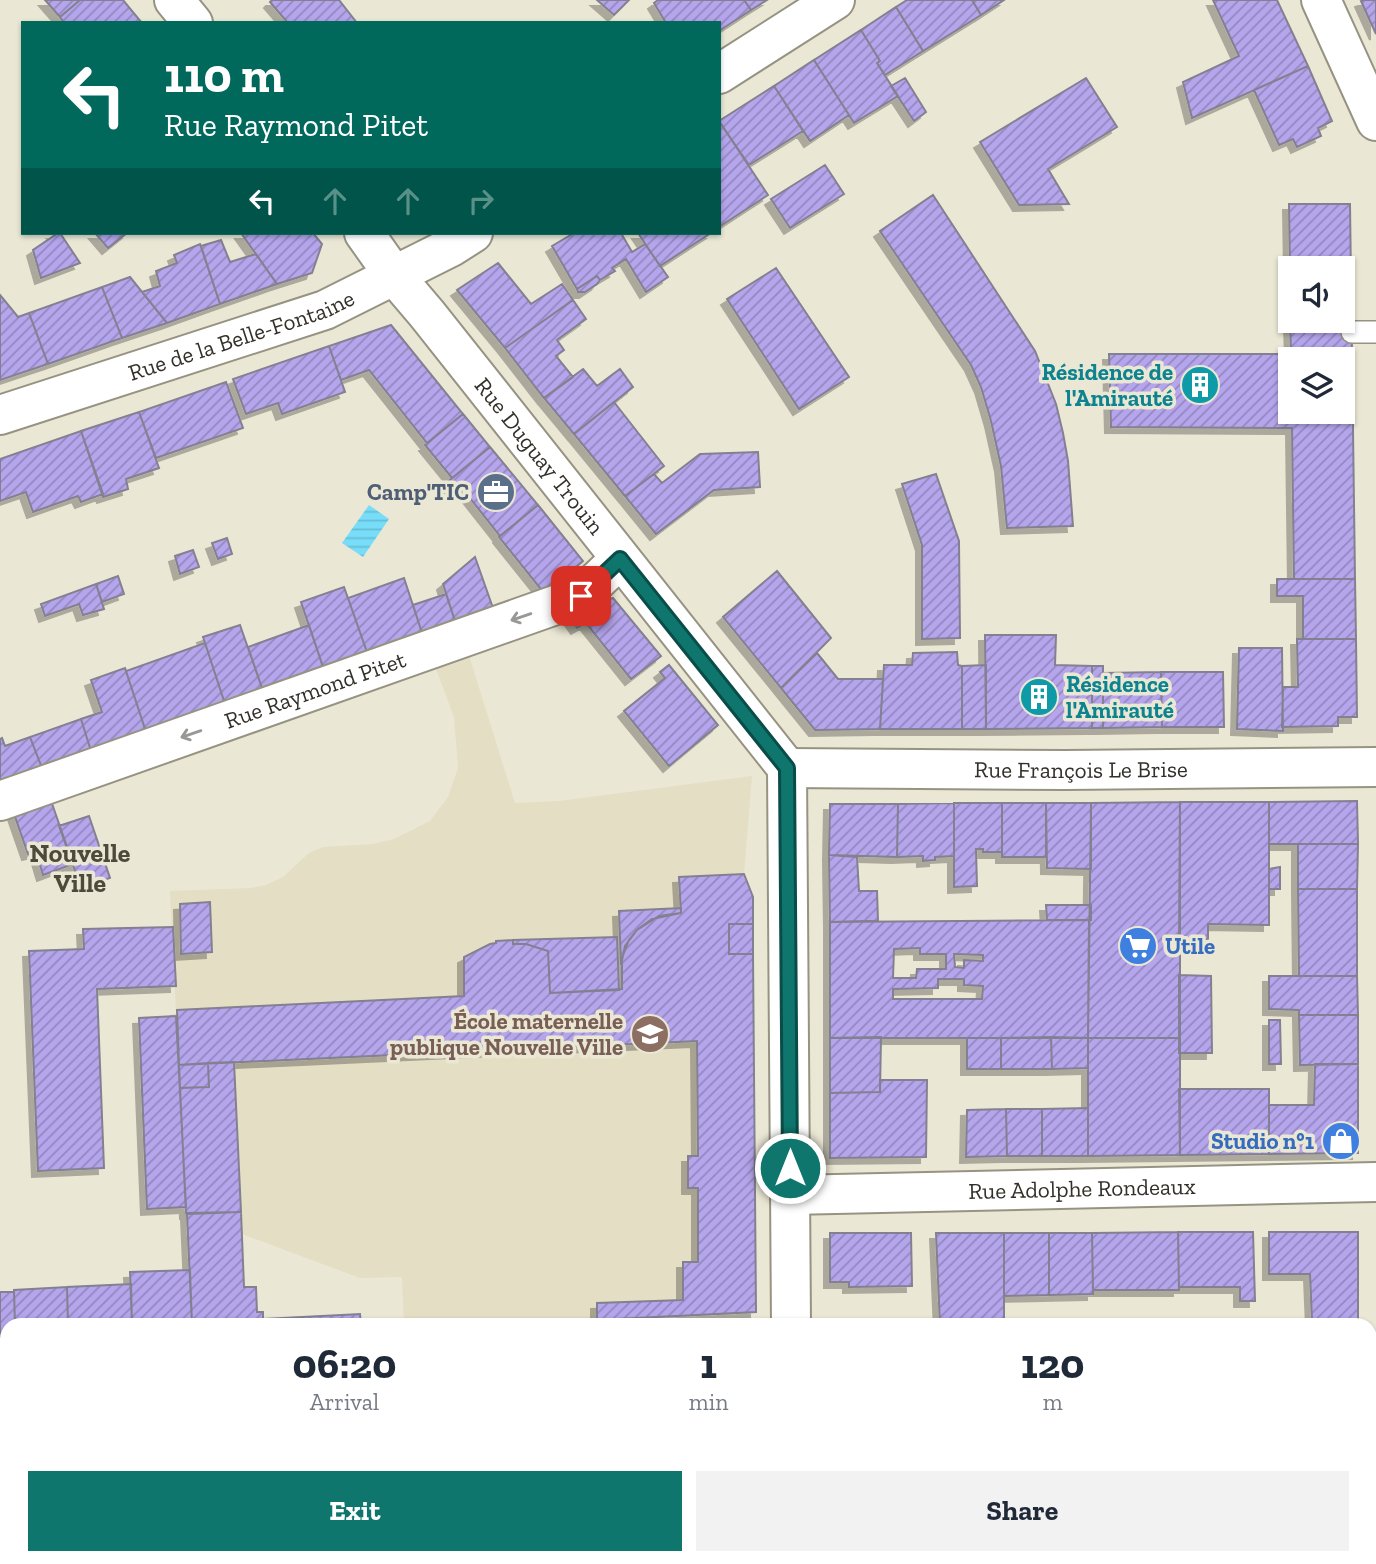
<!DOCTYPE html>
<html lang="en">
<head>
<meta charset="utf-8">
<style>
  body { margin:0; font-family:"Zilla Slab",serif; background:#f2f2f3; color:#1f2937; height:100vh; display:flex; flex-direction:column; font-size:26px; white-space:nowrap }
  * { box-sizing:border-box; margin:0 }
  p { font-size:23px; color:#747a83 }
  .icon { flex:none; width:38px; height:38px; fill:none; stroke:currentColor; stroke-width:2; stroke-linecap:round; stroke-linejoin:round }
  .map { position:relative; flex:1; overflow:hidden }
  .details { position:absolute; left:0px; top:1318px; width:1377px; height:247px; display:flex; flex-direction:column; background:#fff; border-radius:21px 21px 0 0; box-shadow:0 2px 5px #0004 }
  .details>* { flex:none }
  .top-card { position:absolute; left:21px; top:21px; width:700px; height:214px; border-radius:0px; box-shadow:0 2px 5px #0004; background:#00695c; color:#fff; overflow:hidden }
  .buttons { position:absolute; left:1278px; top:256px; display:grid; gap:14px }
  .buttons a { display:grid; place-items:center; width:77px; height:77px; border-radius:0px; background:#fff; box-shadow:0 2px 5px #0004; font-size:35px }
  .pin { position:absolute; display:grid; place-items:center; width:60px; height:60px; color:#fff; margin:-30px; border-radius:14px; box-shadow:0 4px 10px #0006 }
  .me { position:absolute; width:77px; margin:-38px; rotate:0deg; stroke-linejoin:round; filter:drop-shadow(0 0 5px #0008) }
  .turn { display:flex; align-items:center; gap:24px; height:147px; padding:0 28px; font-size:32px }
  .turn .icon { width:91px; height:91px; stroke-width:2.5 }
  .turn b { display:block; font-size:49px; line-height:60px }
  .lanes { display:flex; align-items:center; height:66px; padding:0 28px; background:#0003; justify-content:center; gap:35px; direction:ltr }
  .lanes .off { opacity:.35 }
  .eta { display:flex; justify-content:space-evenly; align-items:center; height:119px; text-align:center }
  .eta b { font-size:42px; font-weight:700; line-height:49px }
  .cta { display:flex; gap:14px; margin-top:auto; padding:14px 28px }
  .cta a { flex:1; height:80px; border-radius:0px; background:#0f766e; color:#fff; font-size:28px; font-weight:700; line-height:80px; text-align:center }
  .cta a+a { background:#f2f2f3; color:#1f2937 }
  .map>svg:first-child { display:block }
  .built { fill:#e4dec4 }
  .water { fill:url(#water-rules) }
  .building { fill:url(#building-hatch); stroke:#838091; stroke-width:2; fill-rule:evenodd; filter:url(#shadow) }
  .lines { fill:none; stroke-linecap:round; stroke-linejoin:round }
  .lane-casing { stroke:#979382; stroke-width:24 }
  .street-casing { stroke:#979382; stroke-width:42 }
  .lane { stroke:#fff; stroke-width:21 }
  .street { stroke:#fff; stroke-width:38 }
  .oneway { stroke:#989894 }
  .route-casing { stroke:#0a4d48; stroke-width:18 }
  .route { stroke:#0f766e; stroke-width:12 }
  .labels { text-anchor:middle; stroke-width:7; stroke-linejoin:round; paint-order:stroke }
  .street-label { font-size:23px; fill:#323029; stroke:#ebe7d5 }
  .culture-label { font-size:23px; font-weight:bold; fill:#0d838f; stroke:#ebe7d5; text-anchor:end }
  .service-label { font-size:23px; font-weight:bold; fill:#4e5e75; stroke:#ebe7d5; text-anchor:end }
  .shop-label { font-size:23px; font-weight:bold; fill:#366cbe; stroke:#ebe7d5; text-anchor:start }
  .education-label { font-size:23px; font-weight:bold; fill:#785e54; stroke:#ebe7d5; text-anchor:end }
  .quarter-label { font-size:26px; font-weight:bold; fill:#4d4a3a; stroke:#ebe7d5 }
</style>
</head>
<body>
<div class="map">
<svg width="1376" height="1564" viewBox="0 0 1376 1564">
  <defs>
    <pattern id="water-rules" width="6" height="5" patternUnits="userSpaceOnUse" patternTransform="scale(1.75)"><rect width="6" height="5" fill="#77ddf8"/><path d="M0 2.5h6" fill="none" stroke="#67bed5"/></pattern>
    <pattern id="building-hatch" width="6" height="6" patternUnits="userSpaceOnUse" patternTransform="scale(1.75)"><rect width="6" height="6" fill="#b5a5ec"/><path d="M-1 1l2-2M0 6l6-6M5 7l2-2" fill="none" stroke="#9487bf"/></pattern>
    <filter id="shadow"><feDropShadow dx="-6" dy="6" stdDeviation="0" flood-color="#0004"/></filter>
  </defs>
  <rect width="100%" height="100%" fill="#ebe7d5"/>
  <path class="built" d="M 467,649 L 515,803 L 559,801 L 752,776 L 744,874 L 756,1312 L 478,1325 L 404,1325 L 402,1277 L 360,1278 L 186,1213 L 170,891 L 251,888 L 266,885 L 283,877 L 309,853 L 323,847 L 373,844 L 394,839 L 430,821 L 448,797 L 458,768 L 454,717 L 433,661 Z"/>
  <path class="water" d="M 369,505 L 389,519 L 363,557 L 342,543 Z"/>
  <path class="building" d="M 45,0 L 80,0 L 60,17 Z
    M 80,0 L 123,0 L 142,23 L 64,23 L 60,17 Z
    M 272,0 L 339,0 L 357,23 L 288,23 L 270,2 Z
    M 597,0 L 629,0 L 614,15 Z
    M 658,0 L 744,0 L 751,10 L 719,31 L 719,23 L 666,23 L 654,3 Z
    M 744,0 L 767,0 L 751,10 Z
    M 907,0 L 972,0 L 981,15 L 923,51 L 896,7 Z
    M 972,0 L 1004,0 L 981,15 Z
    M 1213,0 L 1277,0 L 1308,66 L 1192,118 L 1183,82 L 1239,56 Z
    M 1364,0 L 1376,0 L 1376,34 L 1361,1 Z
    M 896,7 L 923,51 L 885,75 L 877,63 L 880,61 L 861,30 Z
    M 861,30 L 880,61 L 877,63 L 898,96 L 854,123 L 814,60 Z
    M 814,60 L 849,115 L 810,141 L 774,86 Z
    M 1308,66 L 1332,121 L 1318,128 L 1321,136 L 1297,147 L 1293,139 L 1279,145 L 1254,90 Z
    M 905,78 L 926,112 L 914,121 L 891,86 Z
    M 1086,78 L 1117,127 L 1048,169 L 1069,204 L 1019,205 L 980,142 Z
    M 774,86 L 803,131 L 749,165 L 719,121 Z
    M 719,121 L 768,195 L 719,227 Z
    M 825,165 L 844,194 L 790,228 L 771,199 Z
    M 933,195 L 1035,351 L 1056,404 L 1063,433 L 1068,461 L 1073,526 L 1007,528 L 1001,466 L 991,421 L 981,387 L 971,365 L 880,231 Z
    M 1289,204 L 1350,204 L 1355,579 L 1294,579 L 1292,428 L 1111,427 L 1109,354 L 1291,354 L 1290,320 L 1342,320 L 1342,268 L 1290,268 ZM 1290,359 L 1342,359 L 1342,411 L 1290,411 Z
    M 53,233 L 60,233 L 80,263 L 41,278 L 33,250 L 55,235 Z
    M 95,233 L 127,233 L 108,248 Z
    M 241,233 L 313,233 L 322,244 L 312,273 L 277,284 Z
    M 574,233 L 621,233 L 632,252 L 645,244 L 668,277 L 646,292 L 626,259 L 612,268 L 615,271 L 600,280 L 597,276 L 577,289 L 552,246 Z
    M 638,233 L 711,233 L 660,266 Z
    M 221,240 L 230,262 L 256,254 L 277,284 L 220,304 L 201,246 Z
    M 200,244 L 220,304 L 167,323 L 142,292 L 160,286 L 156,271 L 177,263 L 174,255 Z
    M 498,263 L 531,304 L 562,284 L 573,300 L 505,348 L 457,290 Z
    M 776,268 L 849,377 L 799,409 L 727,299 Z
    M 597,276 L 600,280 L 597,284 L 585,292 L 578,292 L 577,289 Z
    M 130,277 L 167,323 L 122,338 L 102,287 Z
    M 102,287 L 122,338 L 48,364 L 29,313 Z
    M 0,295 L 18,317 L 29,313 L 48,364 L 0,380 Z
    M 573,300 L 586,319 L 557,340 L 564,350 L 556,356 L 573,377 L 544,398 L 505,348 Z
    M 391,325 L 463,414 L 427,443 L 369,370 L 341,380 L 329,346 Z
    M 329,346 L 345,392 L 282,414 L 278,403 L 246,414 L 233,379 Z
    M 583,369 L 597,386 L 620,369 L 633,387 L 574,434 L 544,398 Z
    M 226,382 L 243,428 L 156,458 L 139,412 Z
    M 614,402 L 664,466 L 625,496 L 574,434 Z
    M 139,412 L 159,468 L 126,479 L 128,489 L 103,497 L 81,431 Z
    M 463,414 L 490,447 L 452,478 L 425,445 Z
    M 81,431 L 103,494 L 81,502 L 78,496 L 33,512 L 26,492 L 0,501 L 0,459 Z
    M 490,447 L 538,505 L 500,536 L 462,488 L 454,495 L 445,484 Z
    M 758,452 L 760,487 L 714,490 L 656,534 L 625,496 L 654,474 L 662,483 L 700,454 Z
    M 936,474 L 959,541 L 960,638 L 922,639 L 922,545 L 902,484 Z
    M 538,505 L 583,561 L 544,593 L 499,537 Z
    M 227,538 L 232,554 L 218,559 L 212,543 Z
    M 193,550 L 199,567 L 180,574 L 175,556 Z
    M 475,557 L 494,611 L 456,624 L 443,584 Z
    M 777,571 L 831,638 L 781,688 L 723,617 Z
    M 118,576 L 124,594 L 102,602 L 96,584 Z
    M 404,578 L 423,636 L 368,655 L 348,598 Z
    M 1277,579 L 1355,579 L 1356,639 L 1303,639 L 1303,596 L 1277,596 Z
    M 96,584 L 104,609 L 83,615 L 79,604 L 45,616 L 41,604 Z
    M 344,587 L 368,655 L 324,670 L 301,602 Z
    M 446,594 L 456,624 L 423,636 L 413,605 Z
    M 613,598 L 661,656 L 631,679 L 586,623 L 577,628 L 567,614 Z
    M 240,625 L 263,691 L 225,704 L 203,637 Z
    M 309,625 L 324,670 L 263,691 L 248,647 Z
    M 985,635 L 1056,635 L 1055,665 L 1092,666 L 1092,728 L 986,729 Z
    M 1297,639 L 1356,639 L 1357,717 L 1338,717 L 1338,726 L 1282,727 L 1283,687 L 1298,687 Z
    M 205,643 L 225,704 L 146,732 L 126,671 Z
    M 1239,648 L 1282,648 L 1283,731 L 1237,729 Z
    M 957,652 L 958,665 L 962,666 L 962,729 L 880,729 L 884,665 L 912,665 L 913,653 Z
    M 817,653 L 838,679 L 883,679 L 880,729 L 815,730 L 781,688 Z
    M 669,665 L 718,725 L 669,766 L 624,711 L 665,678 L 660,672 Z
    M 986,665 L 986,729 L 962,729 L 962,666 Z
    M 1092,666 L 1103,666 L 1103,728 L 1092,728 Z
    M 125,668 L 146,732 L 91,751 L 81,719 L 102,712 L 91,680 Z
    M 1161,672 L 1162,727 L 1103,728 L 1103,673 Z
    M 1161,672 L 1223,672 L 1224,727 L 1162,727 Z
    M 81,719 L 91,751 L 42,768 L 30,737 Z
    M 30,737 L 42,768 L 0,783 L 0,739 L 2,738 L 5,746 Z
    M 49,795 L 73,864 L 43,875 L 36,852 L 28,854 L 12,808 Z
    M 1357,801 L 1358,844 L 1269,844 L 1269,802 Z
    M 1180,802 L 1269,802 L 1269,925 L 1208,924 L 1208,939 L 1179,940 Z
    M 1180,802 L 1180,1038 L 1088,1038 L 1091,803 Z
    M 954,803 L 954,856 L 935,857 L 935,860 L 923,861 L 923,856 L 897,857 L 898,804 Z
    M 954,803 L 1002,803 L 1002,852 L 983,852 L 983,849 L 976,849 L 977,886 L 954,887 Z
    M 1002,803 L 1046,803 L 1046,857 L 1002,857 Z
    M 1046,803 L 1091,803 L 1091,869 L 1047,868 Z
    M 830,804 L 898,804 L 897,857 L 829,855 Z
    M 89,816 L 110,878 L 81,888 L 59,826 Z
    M 1298,844 L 1358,844 L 1357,889 L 1298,889 Z
    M 829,855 L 857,857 L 859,891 L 877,891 L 878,921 L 830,922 Z
    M 1280,867 L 1280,889 L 1269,889 L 1269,869 Z
    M 744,874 L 753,897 L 753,924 L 729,924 L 729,954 L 753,954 L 756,1312 L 597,1320 L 597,1303 L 683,1300 L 683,1262 L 698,1262 L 698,1188 L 688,1188 L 688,1156 L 698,1156 L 697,1041 L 179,1065 L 177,1010 L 464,996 L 464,957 L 490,944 L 496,943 L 496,941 L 513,940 L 513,944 L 526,944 L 548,951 L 550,993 L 622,989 L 622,958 L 629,940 L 637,930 L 652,919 L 681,913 L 679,877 Z
    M 1298,889 L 1357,889 L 1357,976 L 1299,976 Z
    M 210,902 L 212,952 L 181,954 L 180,904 Z
    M 1046,905 L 1091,905 L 1091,920 L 1047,920 Z
    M 681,908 L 681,913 L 659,916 L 637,930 L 625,946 L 621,965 L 619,911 Z
    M 1089,920 L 1088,1038 L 830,1038 L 830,922 ZM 920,948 L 920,954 L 946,954 L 946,969 L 917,969 L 916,978 L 893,978 L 894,949 ZM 954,954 L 983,955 L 983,961 L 964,960 L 964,968 L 955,967 ZM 938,979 L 964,979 L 964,985 L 983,986 L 982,999 L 893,999 L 893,989 L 938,988 Z
    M 729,924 L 753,924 L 753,954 L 729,954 Z
    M 173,927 L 176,986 L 97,989 L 104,1168 L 38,1171 L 29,951 L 84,949 L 83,929 Z
    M 617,937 L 619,990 L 550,993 L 548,951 L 526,944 L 513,944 L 513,940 Z
    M 1179,975 L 1211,976 L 1212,1053 L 1179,1053 Z
    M 1269,976 L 1357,976 L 1358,1015 L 1299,1015 L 1299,1010 L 1269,1009 Z
    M 1299,1015 L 1358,1015 L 1358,1064 L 1300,1065 Z
    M 176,1016 L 186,1207 L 147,1209 L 139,1018 Z
    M 1269,1020 L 1280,1020 L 1281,1064 L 1269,1064 Z
    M 881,1037 L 880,1092 L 830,1093 L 830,1038 Z
    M 1051,1037 L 1052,1069 L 1001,1069 L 1001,1038 Z
    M 1051,1037 L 1088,1038 L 1088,1068 L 1052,1069 Z
    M 967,1038 L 1001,1038 L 1001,1069 L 967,1069 Z
    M 1088,1038 L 1180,1038 L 1180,1155 L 1088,1156 Z
    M 234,1062 L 241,1212 L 186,1213 L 180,1088 L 209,1087 L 208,1063 Z
    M 208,1063 L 209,1087 L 180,1088 L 179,1065 Z
    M 1315,1064 L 1358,1064 L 1358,1153 L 1269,1154 L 1269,1105 L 1314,1105 Z
    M 880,1080 L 927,1080 L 926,1157 L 830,1158 L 830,1093 L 880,1092 Z
    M 1179,1089 L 1269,1089 L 1269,1154 L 1180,1155 Z
    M 1088,1108 L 1088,1156 L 1042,1156 L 1042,1109 Z
    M 1006,1109 L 1042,1109 L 1042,1156 L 1007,1156 Z
    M 1006,1109 L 1007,1156 L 966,1157 L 967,1110 Z
    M 241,1212 L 244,1287 L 256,1287 L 257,1312 L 263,1312 L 263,1319 L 360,1314 L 361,1325 L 192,1325 L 187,1214 Z
    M 1178,1232 L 1179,1290 L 1093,1290 L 1092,1233 Z
    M 1178,1232 L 1253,1232 L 1255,1301 L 1240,1301 L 1240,1287 L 1179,1287 Z
    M 1269,1232 L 1358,1232 L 1358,1319 L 1312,1320 L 1310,1274 L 1269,1274 Z
    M 830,1233 L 911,1233 L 912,1286 L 849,1287 L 849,1282 L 830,1282 Z
    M 936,1233 L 1004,1233 L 1004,1325 L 940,1325 Z
    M 1004,1233 L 1049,1233 L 1049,1295 L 1004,1296 Z
    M 1049,1233 L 1092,1233 L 1093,1294 L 1049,1295 Z
    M 190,1270 L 192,1325 L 132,1325 L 130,1272 Z
    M 131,1284 L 132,1325 L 68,1325 L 67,1287 Z
    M 67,1287 L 68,1325 L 15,1325 L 14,1290 Z
    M 0,1292 L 14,1292 L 15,1325 L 7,1325 L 7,1348 L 0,1348 Z
    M 1358,1319 L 1358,1325 L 1309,1325 L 1309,1320 Z
    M 1269,1321 L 1292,1321 L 1292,1325 L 1269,1325 Z
    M 0,1419 L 7,1419 L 7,1480 L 0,1481 Z
    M 33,1558 L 62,1558 L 63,1564 L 33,1564 Z
    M 400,1558 L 458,1558 L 457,1564 L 400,1564 Z
    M 469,1558 L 517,1558 L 517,1564 L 469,1564 Z
    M 517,1558 L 566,1558 L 566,1564 L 517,1564 Z
    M 692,1558 L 757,1558 L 757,1561 L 692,1563 Z
    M 832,1558 L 881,1558 L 881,1564 L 832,1564 Z
    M 920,1558 L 977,1558 L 977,1564 L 920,1564 Z
    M 977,1558 L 1032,1558 L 1032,1564 L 977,1564 Z
    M 1032,1558 L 1097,1558 L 1097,1564 L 1032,1564 Z
    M 1142,1558 L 1186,1558 L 1186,1564 L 1142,1564 Z
    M 1186,1558 L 1223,1558 L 1223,1564 L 1186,1564 Z
    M 1223,1558 L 1262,1558 L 1262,1564 L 1223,1564 Z
    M 1298,1558 L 1360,1558 L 1360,1564 L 1298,1564 Z
    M 746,1561 L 746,1564 L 682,1563 L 692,1563 Z"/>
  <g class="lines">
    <defs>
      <path id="lane" d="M 1352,332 L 1376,332"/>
      <g id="street">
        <path d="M 174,0 L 193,23"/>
        <path d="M 1321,0 L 1376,121"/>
        <path d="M 719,74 L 835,0"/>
        <path id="s1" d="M 364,233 L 393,274 L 427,314 L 787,768 L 791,1325"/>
        <path id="s2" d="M 0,415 L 325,310 L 451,247 L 473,233"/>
        <path id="s3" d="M 787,768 L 1065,770 L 1376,767"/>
        <path id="s4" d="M 0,801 L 581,596 L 620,559"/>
        <path id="s5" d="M 790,1195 L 1376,1182"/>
        <path d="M 0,1376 L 7,1376"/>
        <path d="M 792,1558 L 792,1564"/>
      </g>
    </defs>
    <use href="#lane" class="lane-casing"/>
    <use href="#street" class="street-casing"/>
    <use href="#lane" class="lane"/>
    <use href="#street" class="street"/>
  </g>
  <defs><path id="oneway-shaft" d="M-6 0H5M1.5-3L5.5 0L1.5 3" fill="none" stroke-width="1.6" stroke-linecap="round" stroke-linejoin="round" transform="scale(1.75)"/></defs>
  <g class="oneway">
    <use href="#oneway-shaft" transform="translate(521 617) rotate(161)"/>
    <use href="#oneway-shaft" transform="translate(191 734) rotate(161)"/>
  </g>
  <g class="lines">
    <defs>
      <path id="route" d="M 581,596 L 620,559 L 787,768 L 790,1168"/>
    </defs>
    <use href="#route" class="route-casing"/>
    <use href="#route" class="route"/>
  </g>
  <defs>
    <symbol id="building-disc" viewBox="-11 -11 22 22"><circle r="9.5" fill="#0f9aa8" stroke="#ebe7d5"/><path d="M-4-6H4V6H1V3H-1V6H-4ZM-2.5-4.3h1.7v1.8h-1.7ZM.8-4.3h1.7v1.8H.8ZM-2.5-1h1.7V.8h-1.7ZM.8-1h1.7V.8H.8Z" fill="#fff"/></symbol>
    <symbol id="office-disc" viewBox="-11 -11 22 22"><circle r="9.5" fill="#5c6f8a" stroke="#ebe7d5"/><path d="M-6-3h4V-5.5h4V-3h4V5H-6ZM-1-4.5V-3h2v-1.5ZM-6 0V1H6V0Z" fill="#fff"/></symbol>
    <symbol id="supermarket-disc" viewBox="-11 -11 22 22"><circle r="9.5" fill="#3f7fe0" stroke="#ebe7d5"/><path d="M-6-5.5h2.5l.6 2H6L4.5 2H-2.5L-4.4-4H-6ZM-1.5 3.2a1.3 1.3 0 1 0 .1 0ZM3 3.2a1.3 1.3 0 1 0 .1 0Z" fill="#fff"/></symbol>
    <symbol id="school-disc" viewBox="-11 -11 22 22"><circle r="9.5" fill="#8d6e63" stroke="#ebe7d5"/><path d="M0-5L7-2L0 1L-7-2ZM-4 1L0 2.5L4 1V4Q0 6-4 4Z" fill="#fff"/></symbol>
    <symbol id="shop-disc" viewBox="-11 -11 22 22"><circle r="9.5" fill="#3f7fe0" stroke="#ebe7d5"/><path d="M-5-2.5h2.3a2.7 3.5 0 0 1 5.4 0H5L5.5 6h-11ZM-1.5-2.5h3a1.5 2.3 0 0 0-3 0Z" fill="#fff"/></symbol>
  </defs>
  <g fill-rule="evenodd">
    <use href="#building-disc" x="1178" y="363" width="44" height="44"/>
    <use href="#office-disc" x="474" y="470" width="44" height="44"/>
    <use href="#building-disc" x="1017" y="675" width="44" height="44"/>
    <use href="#supermarket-disc" x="1116" y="924" width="44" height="44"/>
    <use href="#school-disc" x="628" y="1012" width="44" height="44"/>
    <use href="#shop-disc" x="1319" y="1119" width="44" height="44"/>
  </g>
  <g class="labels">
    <g class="street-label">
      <text dy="8" stroke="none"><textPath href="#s2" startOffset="254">Rue de la Belle-Fontaine</textPath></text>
      <text dy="8" stroke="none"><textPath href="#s1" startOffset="284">Rue Duguay Trouin</textPath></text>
      <text dy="8" stroke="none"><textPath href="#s4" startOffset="334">Rue Raymond Pitet</textPath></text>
      <text dy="8" stroke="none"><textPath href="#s3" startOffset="294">Rue François Le Brise</textPath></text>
      <text dy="8" stroke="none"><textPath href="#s5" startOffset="292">Rue Adolphe Rondeaux</textPath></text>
    </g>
    <g class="culture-label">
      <text x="1173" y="380">Résidence de<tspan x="1173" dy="26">l'Amirauté</tspan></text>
      <text x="1066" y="692" text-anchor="start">Résidence<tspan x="1066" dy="26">l'Amirauté</tspan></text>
    </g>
    <g class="service-label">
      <text x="469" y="500">Camp'TIC</text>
    </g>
    <g class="shop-label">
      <text x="1165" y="954">Utile</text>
      <text x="1314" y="1149" text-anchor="end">Studio n°1</text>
    </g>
    <g class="education-label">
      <text x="623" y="1029">École maternelle<tspan x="623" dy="26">publique Nouvelle Ville</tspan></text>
    </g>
    <g class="quarter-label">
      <text x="80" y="862">Nouvelle<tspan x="80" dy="30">Ville</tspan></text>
    </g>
  </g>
</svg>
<div class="buttons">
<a><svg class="icon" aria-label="sound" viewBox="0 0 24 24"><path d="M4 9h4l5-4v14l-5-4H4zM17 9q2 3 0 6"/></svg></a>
<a><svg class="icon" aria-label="layers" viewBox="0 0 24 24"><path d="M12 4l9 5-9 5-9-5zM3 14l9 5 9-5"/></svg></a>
</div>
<div class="pin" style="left:581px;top:596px;background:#d93025"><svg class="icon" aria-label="arrive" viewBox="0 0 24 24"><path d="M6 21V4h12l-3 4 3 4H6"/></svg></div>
<svg class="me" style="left:790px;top:1168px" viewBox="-20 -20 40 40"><circle r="17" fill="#0f766e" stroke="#fff" stroke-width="3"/><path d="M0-11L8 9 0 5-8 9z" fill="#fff"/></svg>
<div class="top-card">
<div class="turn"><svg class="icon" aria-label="left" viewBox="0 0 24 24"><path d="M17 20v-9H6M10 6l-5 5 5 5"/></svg><div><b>110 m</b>Rue Raymond Pitet</div></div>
<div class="lanes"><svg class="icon" aria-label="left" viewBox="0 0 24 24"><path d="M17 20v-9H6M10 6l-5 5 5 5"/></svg><svg class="icon off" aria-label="ahead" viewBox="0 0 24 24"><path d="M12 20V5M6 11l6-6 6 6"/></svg><svg class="icon off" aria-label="ahead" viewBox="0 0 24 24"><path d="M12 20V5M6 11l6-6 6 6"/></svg><svg class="icon off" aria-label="right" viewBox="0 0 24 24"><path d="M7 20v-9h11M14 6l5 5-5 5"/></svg></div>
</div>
<section class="details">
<div class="eta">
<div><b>06:20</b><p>Arrival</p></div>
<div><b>1</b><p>min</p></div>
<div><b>120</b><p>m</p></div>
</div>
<div class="cta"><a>Exit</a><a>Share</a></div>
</section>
</div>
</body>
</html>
